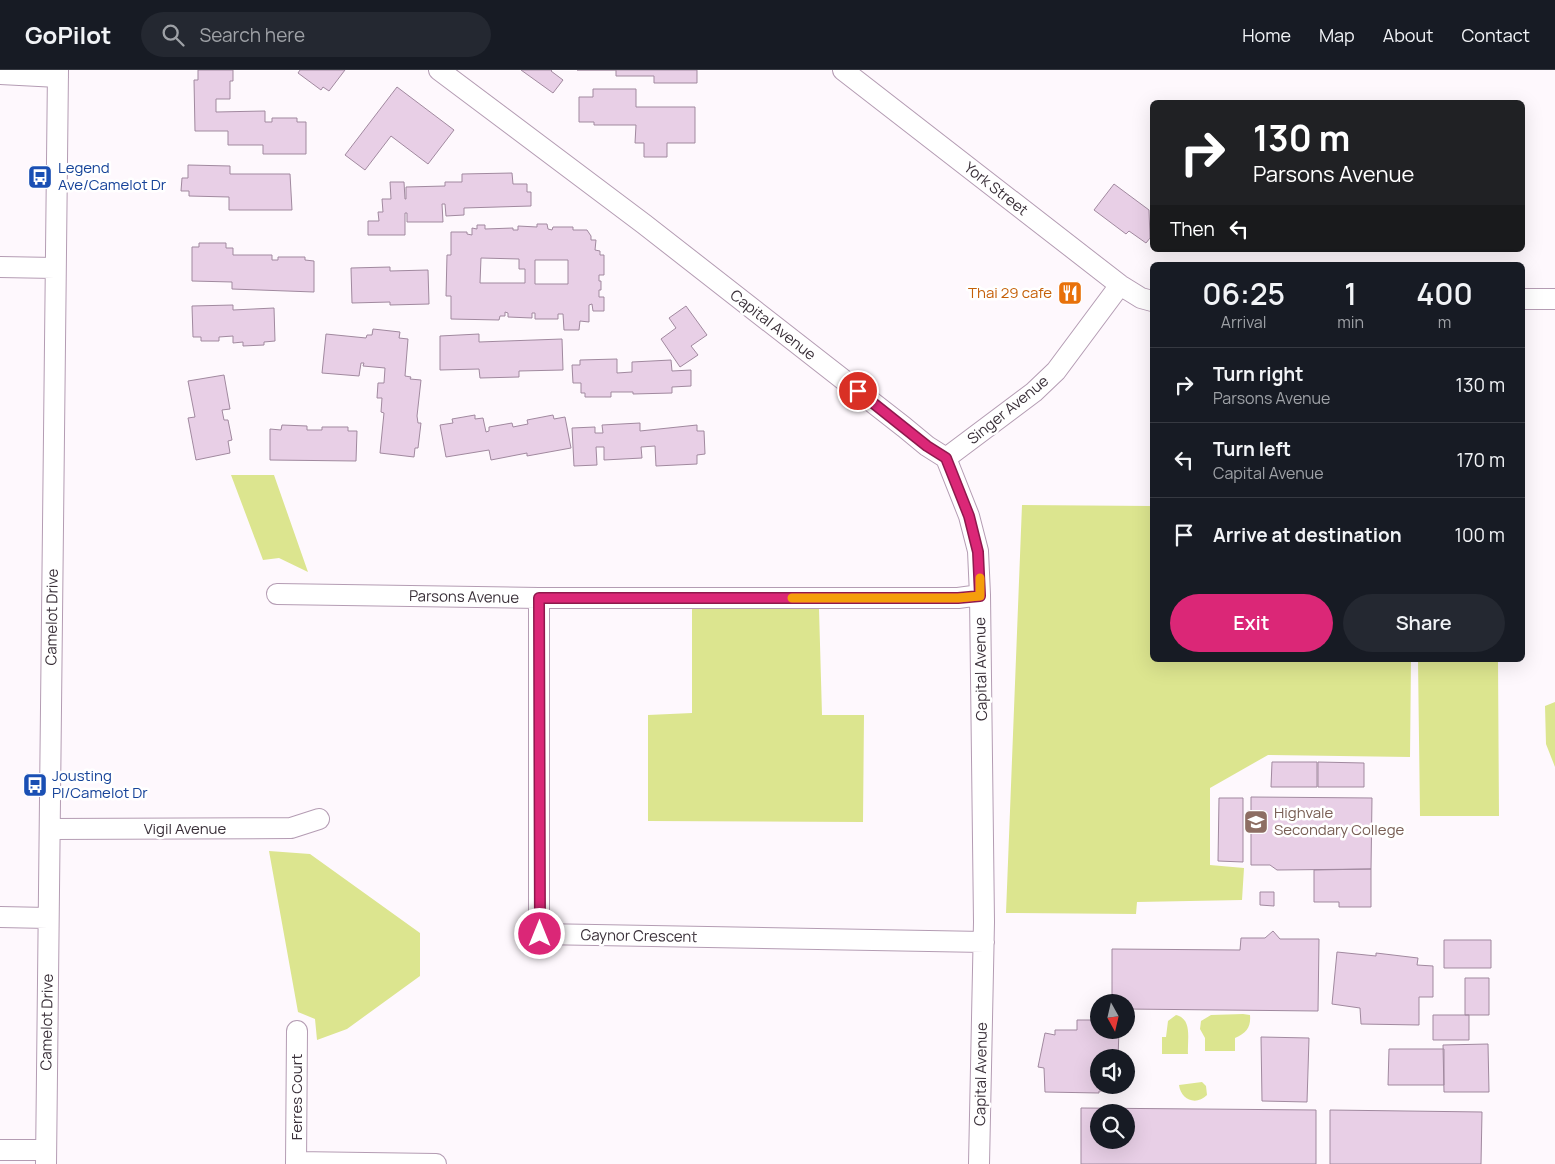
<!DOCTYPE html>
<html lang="en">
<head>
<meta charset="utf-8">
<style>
  body { margin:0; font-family:Manrope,sans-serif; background:#242831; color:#f1f3f6; height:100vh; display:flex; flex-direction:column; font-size:19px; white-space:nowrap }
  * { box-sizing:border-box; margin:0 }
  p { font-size:16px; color:#9ea1a6 }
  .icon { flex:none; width:28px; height:28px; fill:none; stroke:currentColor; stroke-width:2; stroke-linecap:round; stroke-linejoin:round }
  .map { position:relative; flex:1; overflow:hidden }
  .sheet { position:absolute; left:1150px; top:192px; width:375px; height:400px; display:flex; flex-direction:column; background:#171b24; border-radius:8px; box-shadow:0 5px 20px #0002 }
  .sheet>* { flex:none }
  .banner { position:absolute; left:1150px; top:30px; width:375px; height:152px; border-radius:8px; box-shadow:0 5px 20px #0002; background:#202124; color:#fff; overflow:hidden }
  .needle { width:32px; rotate:172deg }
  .controls { position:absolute; left:1090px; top:924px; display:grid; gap:10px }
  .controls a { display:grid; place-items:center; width:45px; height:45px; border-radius:50%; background:#171b24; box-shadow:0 5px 20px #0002; font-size:25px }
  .pin { position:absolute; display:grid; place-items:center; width:42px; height:42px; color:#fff; margin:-21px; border:2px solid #fff; border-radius:50%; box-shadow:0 1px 5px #0007 }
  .me { position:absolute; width:55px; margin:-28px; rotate:0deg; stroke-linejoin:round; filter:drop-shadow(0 0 4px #0008) }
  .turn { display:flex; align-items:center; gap:18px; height:105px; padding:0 20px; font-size:22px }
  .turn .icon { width:65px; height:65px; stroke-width:2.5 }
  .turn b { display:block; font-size:35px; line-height:42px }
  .then { display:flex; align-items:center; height:48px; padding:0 20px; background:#0003; gap:10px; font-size:19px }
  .eta { display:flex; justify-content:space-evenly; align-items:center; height:85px; text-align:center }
  .eta b { font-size:30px; font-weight:600; line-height:35px }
  .button { display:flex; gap:10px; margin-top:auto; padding:10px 20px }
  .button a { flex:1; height:58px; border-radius:30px; background:#db2777; color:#fff; font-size:20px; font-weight:600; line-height:58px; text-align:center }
  .button a+a { background:#242831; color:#f1f3f6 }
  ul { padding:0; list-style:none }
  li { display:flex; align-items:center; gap:15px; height:75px; padding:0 20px; border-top:1px solid #363941 }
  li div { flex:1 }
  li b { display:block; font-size:19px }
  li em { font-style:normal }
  header { display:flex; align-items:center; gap:30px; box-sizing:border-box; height:70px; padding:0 25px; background:#171b24; border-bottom:1px solid #363941 }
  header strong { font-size:24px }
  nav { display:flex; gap:28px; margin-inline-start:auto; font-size:18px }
  .search { width:350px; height:45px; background:#242831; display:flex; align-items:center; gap:12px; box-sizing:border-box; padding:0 18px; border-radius:28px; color:#9ea1a6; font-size:19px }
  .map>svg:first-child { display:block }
  .green { fill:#dce58f }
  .building { fill:#e8cfe6; stroke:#a1899f; fill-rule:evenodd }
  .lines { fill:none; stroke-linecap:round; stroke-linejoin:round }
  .minor-casing { stroke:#b49cb3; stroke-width:22 }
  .minor { stroke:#fff; stroke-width:20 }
  .route-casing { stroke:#8e194d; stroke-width:12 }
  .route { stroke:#db2777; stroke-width:9 }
  .slow { stroke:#f59e0b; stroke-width:9 }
  .labels { text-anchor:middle; stroke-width:5; stroke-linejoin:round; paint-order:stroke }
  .transit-label { font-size:15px; fill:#164399; stroke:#fff; text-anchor:start }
  .street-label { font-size:15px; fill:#3a3039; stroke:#fff }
  .food-label { font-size:15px; fill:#c56008; stroke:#fff; text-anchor:end }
  .education-label { font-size:15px; fill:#785e54; stroke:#fff; text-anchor:start }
</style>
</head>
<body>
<header>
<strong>GoPilot</strong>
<div class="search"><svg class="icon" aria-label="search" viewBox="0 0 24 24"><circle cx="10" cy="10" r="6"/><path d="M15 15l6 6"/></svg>Search here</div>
<nav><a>Home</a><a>Map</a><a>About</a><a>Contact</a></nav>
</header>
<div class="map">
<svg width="1555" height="1094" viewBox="0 0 1555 1094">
  <rect width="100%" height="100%" fill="#fef8fd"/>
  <path class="green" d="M 231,405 L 274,405 L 308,502 L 279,488 L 263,490 Z
    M 1022,435 L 1152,436 L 1152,590 L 1411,590 L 1410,687 L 1268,685 L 1210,718 L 1210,795 L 1244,798 L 1242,830 L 1137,832 L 1136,844 L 1006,843 Z
    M 692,538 L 819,539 L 822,645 L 864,645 L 863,752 L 648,751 L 648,645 L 692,643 Z
    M 1418,590 L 1498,590 L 1499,746 L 1420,746 Z
    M 1555,632 L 1555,697 L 1546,674 L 1545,636 Z
    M 269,781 L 310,784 L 420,863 L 420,906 L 347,959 L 317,970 L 315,949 L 298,942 Z
    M 1243,944 L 1250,945 C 1251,957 1247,963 1235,968 L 1235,981 L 1205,981 L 1205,968 L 1200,959 L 1201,951 L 1211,945 Z
    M 1176,945 C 1193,949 1187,970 1188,984 L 1162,984 L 1162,967 L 1166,967 L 1168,951 Z
    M 1202,1012 L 1206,1016 L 1207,1025 C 1196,1036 1181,1030 1179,1015 Z"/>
  <path class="building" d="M 198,0 L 233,0 L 233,11 L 230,11 L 230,29 L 216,29 L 216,42 L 265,41 L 265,52 L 272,52 L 272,48 L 297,48 L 297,52 L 306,52 L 306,84 L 263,84 L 263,75 L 228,75 L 228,61 L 195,61 L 194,10 L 198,10 Z
    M 300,0 L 345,0 L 329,21 L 323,17 L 321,20 L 298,3 Z
    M 521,0 L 552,0 L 551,1 L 563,10 L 553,23 Z
    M 577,0 L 697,0 L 697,13 L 654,13 L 654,6 L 616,6 L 616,0 Z
    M 397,17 L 454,60 L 428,94 L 391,66 L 365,100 L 345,85 Z
    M 593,19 L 636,19 L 636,37 L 695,37 L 695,73 L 667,73 L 667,87 L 644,87 L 644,73 L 635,73 L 636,55 L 594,55 L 594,52 L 579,52 L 579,27 L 593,27 Z
    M 188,95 L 230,96 L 230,104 L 290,104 L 292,140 L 229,140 L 229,127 L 189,126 L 189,121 L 181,121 L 182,108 L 188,108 Z
    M 512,103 L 513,114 L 527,114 L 527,122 L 531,122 L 531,136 L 464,138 L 464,145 L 446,146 L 445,134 L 442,134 L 443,152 L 407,152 L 407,143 L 405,143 L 405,165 L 368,165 L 368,151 L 379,151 L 378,142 L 383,142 L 382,129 L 391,129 L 390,112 L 404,112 L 405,129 L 406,129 L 406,117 L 445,116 L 445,112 L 462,112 L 462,104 Z
    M 1114,114 L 1149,140 L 1150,168 L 1146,173 L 1129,161 L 1126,164 L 1094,140 Z
    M 537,154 L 547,154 L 548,159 L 552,160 L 553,157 L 573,157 L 573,160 L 587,160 L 591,166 L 591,170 L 596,170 L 595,180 L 600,181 L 600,185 L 604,185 L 604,205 L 599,205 L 599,211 L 601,211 L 601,220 L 599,220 L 599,227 L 604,227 L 604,241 L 593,241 L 592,234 L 589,235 L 589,252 L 580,251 L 579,260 L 564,260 L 563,244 L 558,244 L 558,249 L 535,249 L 535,243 L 532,243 L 532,248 L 508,247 L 508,243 L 505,242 L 505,246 L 500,246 L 499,250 L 451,249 L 451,226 L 446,226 L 447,185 L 451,185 L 451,162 L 467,162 L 467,164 L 472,165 L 472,158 L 477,159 L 477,155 L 485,155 L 485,159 L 513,158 L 513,160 L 518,160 L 518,156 L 537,157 ZM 481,188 L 519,189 L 519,199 L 525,199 L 525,213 L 480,213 ZM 535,190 L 568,190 L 568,214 L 535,214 Z
    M 199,173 L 226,173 L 226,178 L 233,178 L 233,185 L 272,185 L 272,190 L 278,190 L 278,187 L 305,187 L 305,190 L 314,191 L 314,222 L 232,219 L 232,212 L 192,211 L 192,177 L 199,177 Z
    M 390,197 L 390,201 L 428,200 L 429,234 L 390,235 L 390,232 L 352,233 L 351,198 Z
    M 233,235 L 233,240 L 274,238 L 275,271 L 264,272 L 264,275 L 243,276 L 243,272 L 233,273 L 233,266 L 219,267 L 219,271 L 201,271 L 201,267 L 193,267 L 192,236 Z
    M 686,236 L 707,265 L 691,276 L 698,285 L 680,297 L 661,269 L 676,258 L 669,248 Z
    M 373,259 L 400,262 L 399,268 L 408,269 L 405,306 L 411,307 L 410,309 L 421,310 L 417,346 L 418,353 L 421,353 L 418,378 L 415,378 L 414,387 L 380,383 L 384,343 L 381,342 L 382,328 L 377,328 L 378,313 L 384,313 L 385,298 L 363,296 L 364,293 L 361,293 L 359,306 L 322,303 L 326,264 L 366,268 L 367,265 L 372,265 Z
    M 479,264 L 479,272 L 562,269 L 563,300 L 519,301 L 519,307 L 480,308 L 479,299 L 440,300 L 440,266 Z
    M 617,289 L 617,303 L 632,302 L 632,292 L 671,290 L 672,301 L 691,300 L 691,316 L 672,317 L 672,323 L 633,324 L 633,322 L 611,322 L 611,327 L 585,327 L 585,323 L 581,323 L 581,313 L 573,313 L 572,295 L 580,295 L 580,290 Z
    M 224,305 L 230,339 L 222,340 L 224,350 L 228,350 L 232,370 L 228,371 L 230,383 L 196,390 L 188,348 L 195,347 L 188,311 Z
    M 475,345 L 475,349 L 483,348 L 486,362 L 489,361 L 489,357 L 512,353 L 513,357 L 528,354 L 527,350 L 553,345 L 554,349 L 565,347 L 571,378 L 527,386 L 527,383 L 491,390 L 489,380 L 446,387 L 440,355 L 453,353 L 452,349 Z
    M 640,353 L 640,361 L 697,355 L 697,361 L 704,361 L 705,384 L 697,385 L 697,394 L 656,396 L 655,376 L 641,377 L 642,388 L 604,390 L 604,377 L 596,377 L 597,395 L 574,396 L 572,358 L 595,357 L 595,363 L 603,363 L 602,355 Z
    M 282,355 L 307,356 L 307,360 L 322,360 L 322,357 L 348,357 L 348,361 L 357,361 L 356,391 L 270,390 L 270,359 L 281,360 Z
    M 1272,692 L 1317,692 L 1317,717 L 1271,717 Z
    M 1318,692 L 1364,693 L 1364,717 L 1318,717 Z
    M 1251,727 L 1372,728 L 1371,799 L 1277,800 L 1270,795 L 1251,795 Z
    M 1219,728 L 1243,728 L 1243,792 L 1218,791 Z
    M 1371,799 L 1371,837 L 1339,837 L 1339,832 L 1314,832 L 1314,800 Z
    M 1260,822 L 1274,822 L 1274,836 L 1260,835 Z
    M 1273,861 L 1280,869 L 1319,869 L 1318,941 L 1126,939 L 1126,932 L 1112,932 L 1112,879 L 1240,880 L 1241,868 L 1265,868 Z
    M 1444,870 L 1491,870 L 1491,898 L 1444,898 Z
    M 1337,882 L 1376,886 L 1376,883 L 1418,888 L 1417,895 L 1433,896 L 1433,927 L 1419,927 L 1419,955 L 1361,954 L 1360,938 L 1332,934 Z
    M 1465,908 L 1489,908 L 1489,945 L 1465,945 Z
    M 1433,945 L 1469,945 L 1469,970 L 1433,970 Z
    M 1077,950 L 1099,950 L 1099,960 L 1119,960 L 1118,988 L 1099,988 L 1099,1015 L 1118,1015 L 1118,1021 L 1099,1021 L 1099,1023 L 1045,1022 L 1044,998 L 1038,997 L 1045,963 L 1055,965 L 1055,960 L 1077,960 Z
    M 1261,967 L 1309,968 L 1307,1032 L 1262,1031 Z
    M 1488,974 L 1489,1022 L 1444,1022 L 1443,975 Z
    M 1389,979 L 1444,979 L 1444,1015 L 1388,1015 Z
    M 1081,1038 L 1316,1040 L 1316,1094 L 1081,1094 ZM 1099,1042 L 1126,1042 L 1126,1070 L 1099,1070 Z
    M 1330,1040 L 1482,1042 L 1481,1094 L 1330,1094 Z"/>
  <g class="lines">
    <defs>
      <path id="minor" d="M 439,0 L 644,154 L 904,357 L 927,376 L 946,388 L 969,446 L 978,481 L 980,525 L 984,852 L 979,1094
        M 843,0 L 1120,215 L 1141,228 L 1152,231
        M 0,4 L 58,7
        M 0,197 L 55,198
        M 1522,229 L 1555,229
        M 946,388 L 1034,322 L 1056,301 L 1120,215
        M 277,524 L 539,528 L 958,528 L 980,525
        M 539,528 L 539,864 L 984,872
        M 50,759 L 291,758 L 319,749
        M 0,847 L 48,848
        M 0,1080 L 46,1080
        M 296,1092 L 436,1094
        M 46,1094 L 58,0
        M 296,1094 L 297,961"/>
    </defs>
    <use href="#minor" class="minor-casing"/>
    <use href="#minor" class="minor"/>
  </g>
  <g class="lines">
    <defs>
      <path id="route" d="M 540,864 L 539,528 L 958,528 L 980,526 L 978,482 L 969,446 L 946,388 L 927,376 L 858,321"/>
    </defs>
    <use href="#route" class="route-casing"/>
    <use href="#route" class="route"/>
    <path class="slow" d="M 792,528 L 958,528 L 980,526 L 980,508"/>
  </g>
  <defs>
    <symbol id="bus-square" viewBox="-11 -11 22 22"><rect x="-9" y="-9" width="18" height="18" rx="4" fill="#1a4fb4" stroke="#fff"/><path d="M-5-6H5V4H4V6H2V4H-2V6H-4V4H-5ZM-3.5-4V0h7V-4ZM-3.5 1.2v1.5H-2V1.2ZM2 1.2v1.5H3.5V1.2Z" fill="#fff"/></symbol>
    <symbol id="restaurant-square" viewBox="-11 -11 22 22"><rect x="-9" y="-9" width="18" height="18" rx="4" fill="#e8710a" stroke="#fff"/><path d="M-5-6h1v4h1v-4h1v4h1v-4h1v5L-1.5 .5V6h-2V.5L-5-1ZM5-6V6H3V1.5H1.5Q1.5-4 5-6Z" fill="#fff"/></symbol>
    <symbol id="school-square" viewBox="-11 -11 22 22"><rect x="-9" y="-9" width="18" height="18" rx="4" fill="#8d6e63" stroke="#fff"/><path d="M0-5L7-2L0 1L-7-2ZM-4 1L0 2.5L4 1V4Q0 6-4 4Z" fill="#fff"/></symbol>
  </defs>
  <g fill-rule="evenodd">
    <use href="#bus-square" x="26" y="93" width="28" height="28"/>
    <use href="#restaurant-square" x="1056" y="209" width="28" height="28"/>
    <use href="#bus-square" x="21" y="701" width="28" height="28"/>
    <use href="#school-square" x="1242" y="738" width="28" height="28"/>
  </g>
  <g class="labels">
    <g class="transit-label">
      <text x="58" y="103">Legend<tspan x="58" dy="17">Ave/Camelot Dr</tspan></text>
      <text x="52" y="711">Jousting<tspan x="52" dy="17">Pl/Camelot Dr</tspan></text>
    </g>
    <g class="street-label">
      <text transform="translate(996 119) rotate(38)" y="5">York Street</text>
      <text transform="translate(773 255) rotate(38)" y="5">Capital Avenue</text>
      <text transform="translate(1008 340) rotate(-39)" y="5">Singer Avenue</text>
      <text transform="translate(464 527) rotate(1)" y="5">Parsons Avenue</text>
      <text transform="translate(52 547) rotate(-89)" y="5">Camelot Drive</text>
      <text transform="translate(981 599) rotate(-91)" y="5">Capital Avenue</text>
      <text x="185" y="764">Vigil Avenue</text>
      <text transform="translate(639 866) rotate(1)" y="5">Gaynor Crescent</text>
      <text transform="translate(47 952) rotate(-89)" y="5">Camelot Drive</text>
      <text transform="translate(981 1004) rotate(-89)" y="5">Capital Avenue</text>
      <text transform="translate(297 1027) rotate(-90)" y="5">Ferres Court</text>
    </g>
    <g class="food-label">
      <text x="1052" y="228">Thai 29 cafe</text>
    </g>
    <g class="education-label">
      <text x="1274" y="748">Highvale<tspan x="1274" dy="17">Secondary College</tspan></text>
    </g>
  </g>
</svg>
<div class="controls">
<a><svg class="needle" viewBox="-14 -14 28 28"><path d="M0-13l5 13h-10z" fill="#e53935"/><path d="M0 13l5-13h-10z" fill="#9ea1a6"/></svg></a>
<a><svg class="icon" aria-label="sound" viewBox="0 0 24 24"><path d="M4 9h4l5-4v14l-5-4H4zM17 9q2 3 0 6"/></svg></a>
<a><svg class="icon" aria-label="search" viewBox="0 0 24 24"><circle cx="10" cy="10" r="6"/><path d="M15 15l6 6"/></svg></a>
</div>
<div class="pin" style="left:858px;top:321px;background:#d93025"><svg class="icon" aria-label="arrive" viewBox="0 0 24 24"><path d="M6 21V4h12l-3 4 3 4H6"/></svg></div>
<svg class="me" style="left:540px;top:864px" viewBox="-20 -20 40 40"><circle r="17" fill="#db2777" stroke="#fff" stroke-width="3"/><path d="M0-11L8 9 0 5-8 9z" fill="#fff"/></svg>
<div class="banner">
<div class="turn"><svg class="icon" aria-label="right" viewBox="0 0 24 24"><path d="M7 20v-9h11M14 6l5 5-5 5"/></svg><div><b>130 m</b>Parsons Avenue</div></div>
<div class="then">Then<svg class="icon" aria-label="left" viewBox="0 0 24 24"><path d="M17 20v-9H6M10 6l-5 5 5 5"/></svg></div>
</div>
<section class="sheet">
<div class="eta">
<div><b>06:25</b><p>Arrival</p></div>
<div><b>1</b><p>min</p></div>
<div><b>400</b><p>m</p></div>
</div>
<ul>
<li><svg class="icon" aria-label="right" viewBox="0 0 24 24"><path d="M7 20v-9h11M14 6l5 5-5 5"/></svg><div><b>Turn right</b><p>Parsons Avenue</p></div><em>130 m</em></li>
<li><svg class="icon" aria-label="left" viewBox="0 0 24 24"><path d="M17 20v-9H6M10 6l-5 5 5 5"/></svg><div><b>Turn left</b><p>Capital Avenue</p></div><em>170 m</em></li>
<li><svg class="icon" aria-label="arrive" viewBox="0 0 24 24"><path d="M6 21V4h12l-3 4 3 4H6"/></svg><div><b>Arrive at destination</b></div><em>100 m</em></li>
</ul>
<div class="button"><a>Exit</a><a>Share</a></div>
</section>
</div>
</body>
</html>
